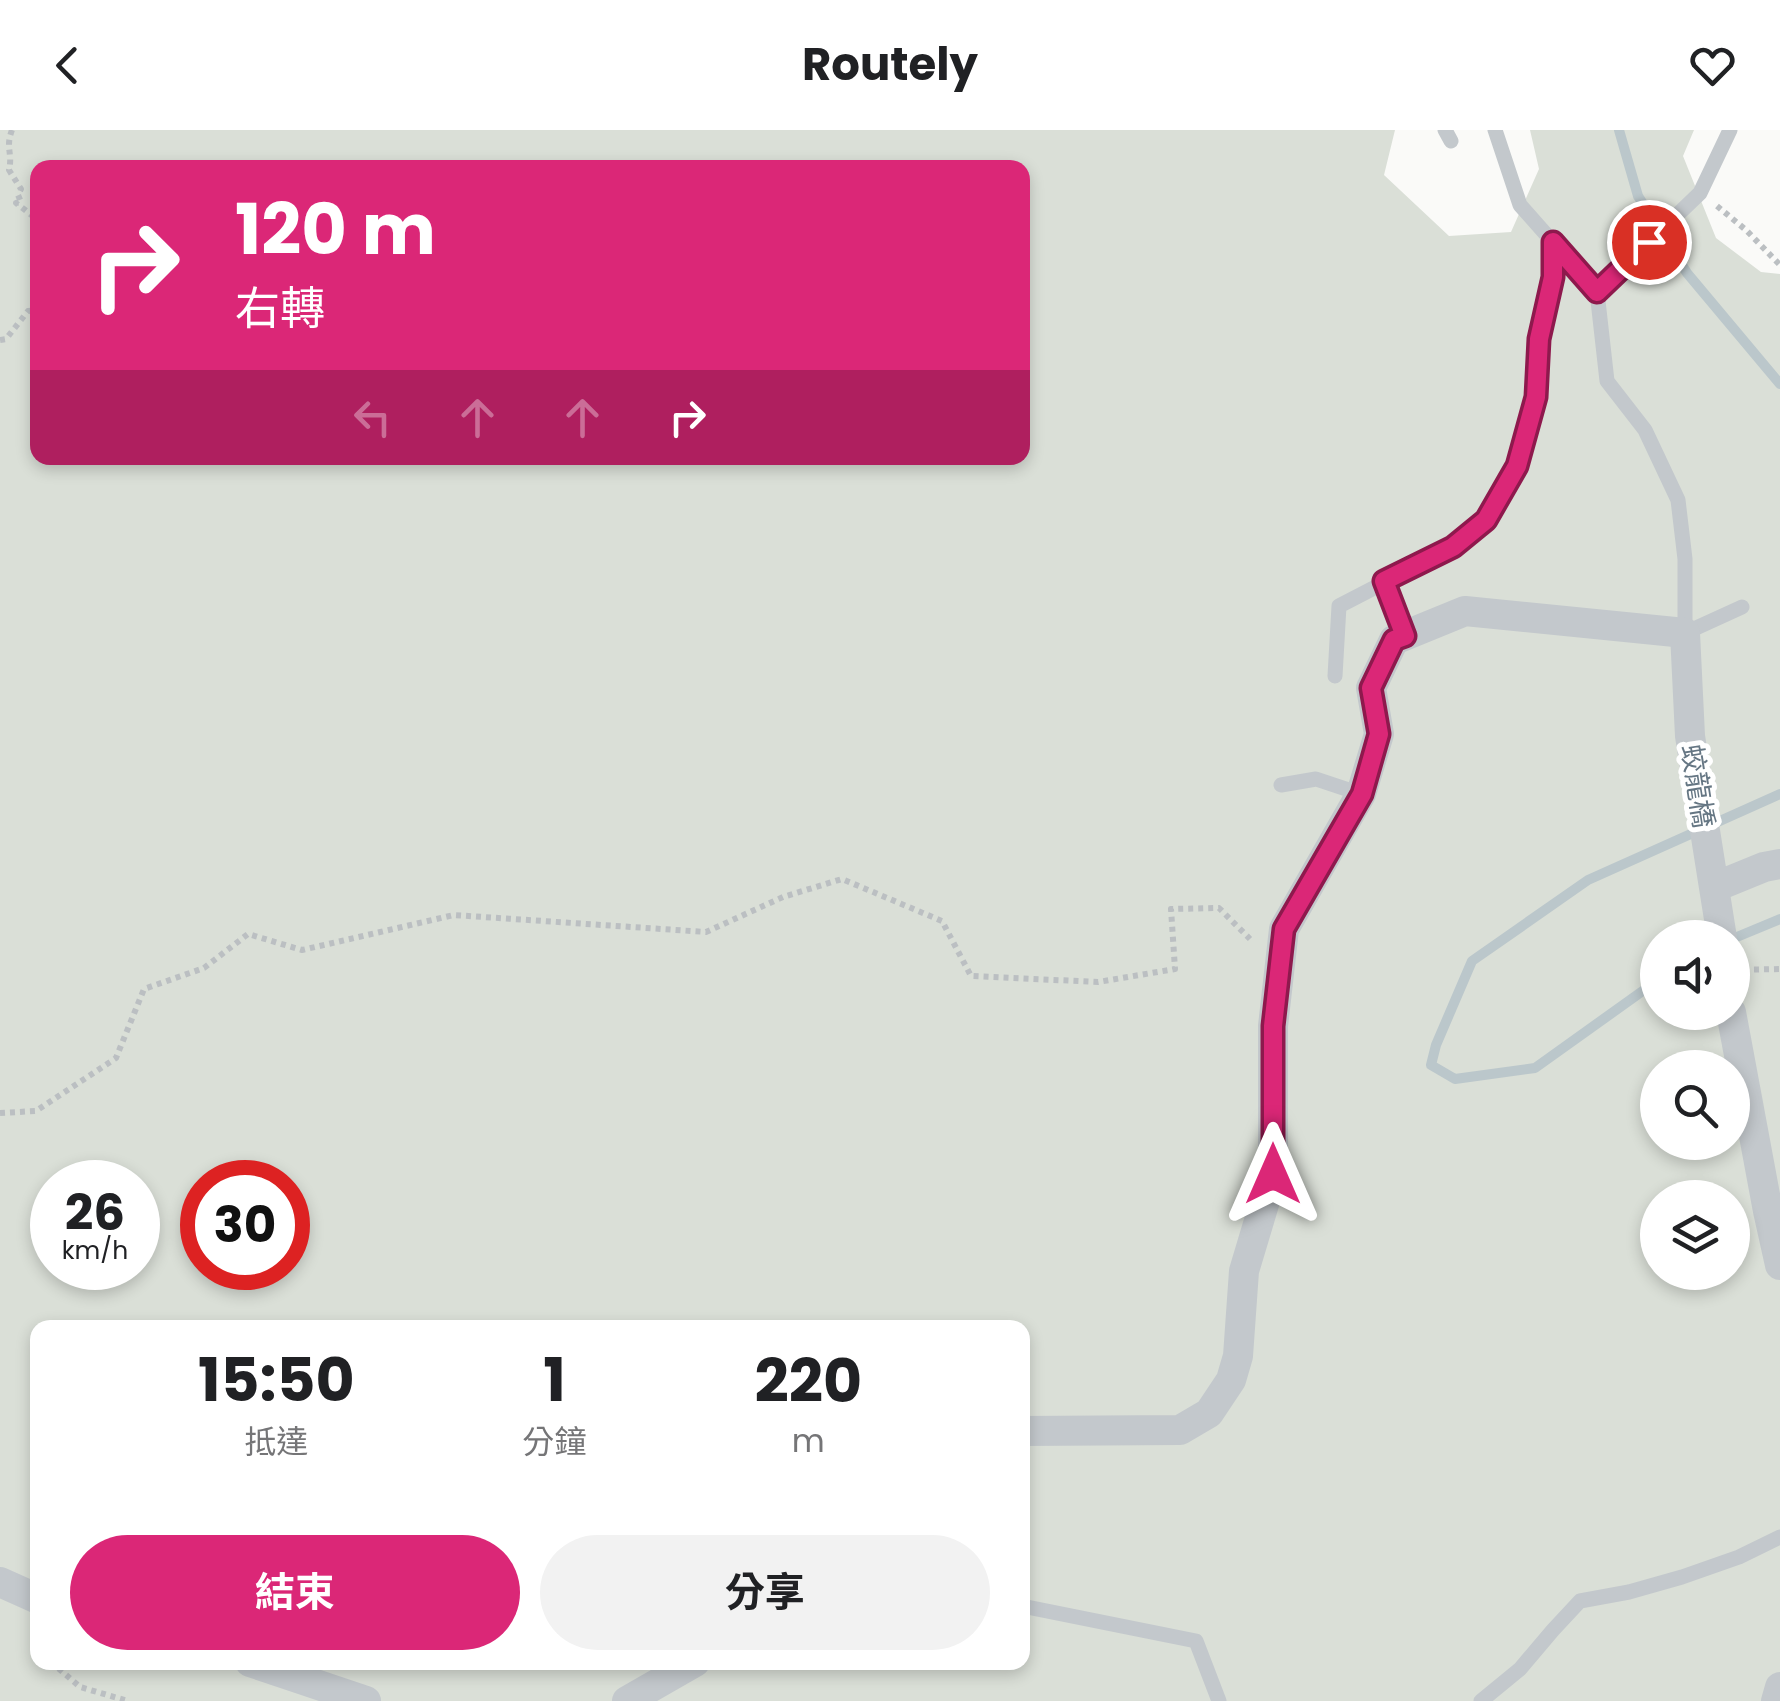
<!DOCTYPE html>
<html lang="zh-TW">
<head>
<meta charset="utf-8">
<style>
  body { margin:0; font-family:Poppins,"Noto Sans TC",sans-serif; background:#f2f2f2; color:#202124; height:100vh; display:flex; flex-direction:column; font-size:38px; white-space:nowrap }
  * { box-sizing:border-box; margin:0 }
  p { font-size:32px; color:#757577 }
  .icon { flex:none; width:55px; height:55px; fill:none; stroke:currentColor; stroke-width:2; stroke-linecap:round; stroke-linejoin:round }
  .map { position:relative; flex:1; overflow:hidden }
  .side { position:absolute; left:30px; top:1190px; width:1000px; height:350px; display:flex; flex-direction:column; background:#fff; border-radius:20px; box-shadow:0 5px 15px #0003 }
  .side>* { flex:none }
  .banner { position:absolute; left:30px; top:30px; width:1000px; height:305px; border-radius:20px; box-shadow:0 5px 15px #0003; background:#db2777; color:#fff; overflow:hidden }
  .buttons { position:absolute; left:1640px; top:790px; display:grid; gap:20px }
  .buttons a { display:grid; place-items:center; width:110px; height:110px; border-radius:50%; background:#fff; box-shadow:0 5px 15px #0003; font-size:50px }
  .speed { position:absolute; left:30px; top:1030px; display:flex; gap:20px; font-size:50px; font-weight:700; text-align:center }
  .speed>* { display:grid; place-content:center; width:130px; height:130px; border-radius:50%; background:#fff; box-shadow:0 5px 15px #0003; line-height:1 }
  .speed small { font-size:25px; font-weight:400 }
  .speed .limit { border:15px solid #d22; background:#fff; color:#111 }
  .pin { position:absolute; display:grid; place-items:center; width:85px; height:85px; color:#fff; margin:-42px; border:5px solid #fff; border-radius:50%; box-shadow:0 2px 10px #0007 }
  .me { position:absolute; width:110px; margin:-55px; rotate:0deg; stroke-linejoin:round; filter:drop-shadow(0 0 8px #0008) }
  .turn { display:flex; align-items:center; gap:35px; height:210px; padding:0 40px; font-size:45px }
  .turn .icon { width:130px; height:130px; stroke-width:2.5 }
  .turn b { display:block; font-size:70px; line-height:85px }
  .lanes { display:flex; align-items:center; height:95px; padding:0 40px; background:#0003; justify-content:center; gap:50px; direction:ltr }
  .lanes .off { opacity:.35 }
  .eta { display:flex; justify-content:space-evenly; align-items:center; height:170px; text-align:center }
  .eta b { font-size:60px; font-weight:700; line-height:70px }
  .button { display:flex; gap:20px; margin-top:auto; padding:20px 40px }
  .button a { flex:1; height:115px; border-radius:60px; background:#db2777; color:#fff; font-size:40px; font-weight:700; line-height:115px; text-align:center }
  .button a+a { background:#f2f2f2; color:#202124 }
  header { display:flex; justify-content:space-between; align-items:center; height:130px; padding:0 40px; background:#fff; font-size:45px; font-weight:700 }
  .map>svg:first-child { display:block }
  .green { fill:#dadfd7; fill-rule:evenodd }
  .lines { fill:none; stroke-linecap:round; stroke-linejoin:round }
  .stream { stroke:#bbc7cb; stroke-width:10 }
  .path { stroke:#bbbfc2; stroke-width:6; stroke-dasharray:5 5; stroke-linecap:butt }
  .service { stroke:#c3c8cc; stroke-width:15 }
  .minor { stroke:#c3c8cc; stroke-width:30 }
  .route-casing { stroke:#8e194d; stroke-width:25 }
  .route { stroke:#db2777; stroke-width:18 }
  .labels { text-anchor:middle; stroke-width:10; stroke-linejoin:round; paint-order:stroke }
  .street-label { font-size:28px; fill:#657683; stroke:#fff }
</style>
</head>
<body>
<header><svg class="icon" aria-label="back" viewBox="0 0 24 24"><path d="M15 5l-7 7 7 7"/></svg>Routely<svg class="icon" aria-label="heart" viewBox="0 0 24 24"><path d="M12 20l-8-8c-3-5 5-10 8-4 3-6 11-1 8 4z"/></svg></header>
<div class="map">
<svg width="1780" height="1571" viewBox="0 0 1780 1571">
  <rect width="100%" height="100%" fill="#fafaf8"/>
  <path class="green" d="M 0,0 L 1395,0 L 1384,45 L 1449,106 L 1511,102 L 1539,39 L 1530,0 L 1694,0 L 1683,26 L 1716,108 L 1761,142 L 1780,144 L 1780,1571 L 0,1571 ZM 38,38 L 1022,38 L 1022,328 L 38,328 ZM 1658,808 L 1732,808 L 1732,882 L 1658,882 ZM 1658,938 L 1732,938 L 1732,1012 L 1658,1012 ZM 52,1052 L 138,1052 L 138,1138 L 52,1138 ZM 202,1052 L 288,1052 L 288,1138 L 202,1138 ZM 1658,1068 L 1732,1068 L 1732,1142 L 1658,1142 ZM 38,1198 L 1022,1198 L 1022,1532 L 38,1532 Z"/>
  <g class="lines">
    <path class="stream" d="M 1619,0 L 1638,66 L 1687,143 L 1780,254
      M 1732,809 L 1780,789
      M 1658,850 L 1535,938 L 1455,949 L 1431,935 L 1436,915 L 1472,831 L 1588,750 L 1780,664"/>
    <path class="path" d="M 12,0 C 5,18 13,23 9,40 L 21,59 L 18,65 L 21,72 L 16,73 L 38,90
      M 1717,76 L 1746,100 L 1780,135
      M 38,120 L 38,125
      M 0,210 L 6,209 L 28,181 L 38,180
      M 1734,840 L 1780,839
      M 0,983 L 36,981 L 116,928 L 144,859 L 204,838 L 248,804 L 302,820 L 454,785 L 706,802 L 783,767 L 842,749 L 942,791 L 971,846 L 1098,852 L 1175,839 L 1171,779 L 1219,778 L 1250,809
      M 51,1532 L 80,1557 L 128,1571"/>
    <path class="service" d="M 1445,0 L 1451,11
      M 1495,0 L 1520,75 L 1597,162 L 1607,251 L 1645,300 L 1678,370 L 1685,429 L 1685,503 L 1742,477
      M 1597,162 L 1700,63 L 1730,0
      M 1384,451 L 1405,506
      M 1335,546 L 1339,476 L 1453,417 L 1486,390 L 1517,336 L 1536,267 L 1539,209 L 1553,147 L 1553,113
      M 1281,655 L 1316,649 L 1361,664
      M 1022,1476 L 1196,1511 L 1219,1571
      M 1481,1571 L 1520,1539 L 1553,1500 L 1580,1471 L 1629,1462 L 1682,1447 L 1739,1427 L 1780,1407"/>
    <path class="minor" d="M 1715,757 L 1764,737 L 1780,734
      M 1731,882 L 1768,1081 L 1780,1135
      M 1022,1301 L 1180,1300 L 1209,1283 L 1231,1250 L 1238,1226 L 1244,1141 L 1273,1044 L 1273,896 L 1284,799 L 1361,664 L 1379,604 L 1371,558 L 1394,510 L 1465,481 L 1685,503 L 1690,606 L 1722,808
      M 0,1452 L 38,1469
      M 250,1532 L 366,1571
      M 627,1571 L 695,1532
      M 1776,1571 L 1780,1557"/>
  </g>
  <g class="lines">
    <defs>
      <path id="route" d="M 1273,1044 L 1273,896 L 1284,799 L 1362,664 L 1379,604 L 1371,558 L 1394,510 L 1405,506 L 1384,451 L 1453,417 L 1486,390 L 1517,336 L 1536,267 L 1539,209 L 1553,147 L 1553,112 L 1597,162 L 1649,112"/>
    </defs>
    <use href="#route" class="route-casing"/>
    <use href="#route" class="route"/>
  </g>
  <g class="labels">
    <g class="street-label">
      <text transform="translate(1698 656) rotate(81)" y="10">蛟龍橋</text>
    </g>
  </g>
</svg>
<div class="buttons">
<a><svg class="icon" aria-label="sound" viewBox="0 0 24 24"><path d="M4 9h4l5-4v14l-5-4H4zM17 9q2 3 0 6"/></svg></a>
<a><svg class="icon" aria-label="search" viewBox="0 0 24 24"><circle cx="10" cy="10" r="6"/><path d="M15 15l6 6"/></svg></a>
<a><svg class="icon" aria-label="layers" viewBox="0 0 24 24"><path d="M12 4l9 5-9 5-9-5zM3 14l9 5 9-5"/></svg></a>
</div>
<div class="speed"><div>26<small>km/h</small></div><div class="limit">30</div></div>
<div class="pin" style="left:1649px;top:112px;background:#d93025"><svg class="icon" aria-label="arrive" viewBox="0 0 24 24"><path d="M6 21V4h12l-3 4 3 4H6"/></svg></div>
<svg class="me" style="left:1273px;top:1044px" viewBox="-20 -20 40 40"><path d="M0-17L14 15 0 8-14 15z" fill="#db2777" stroke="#fff" stroke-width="4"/></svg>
<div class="banner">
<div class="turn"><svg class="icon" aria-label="right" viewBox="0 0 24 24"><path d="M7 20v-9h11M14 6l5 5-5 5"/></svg><div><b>120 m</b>右轉</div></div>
<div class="lanes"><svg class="icon off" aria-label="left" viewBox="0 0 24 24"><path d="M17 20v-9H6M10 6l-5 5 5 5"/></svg><svg class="icon off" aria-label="ahead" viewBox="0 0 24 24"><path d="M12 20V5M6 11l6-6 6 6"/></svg><svg class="icon off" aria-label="ahead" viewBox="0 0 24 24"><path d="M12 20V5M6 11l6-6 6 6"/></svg><svg class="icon" aria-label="right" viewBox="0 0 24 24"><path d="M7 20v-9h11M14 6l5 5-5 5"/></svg></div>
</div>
<section class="side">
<div class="eta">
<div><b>15:50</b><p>抵達</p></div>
<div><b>1</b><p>分鐘</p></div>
<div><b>220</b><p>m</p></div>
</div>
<div class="button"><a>結束</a><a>分享</a></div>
</section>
</div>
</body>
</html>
